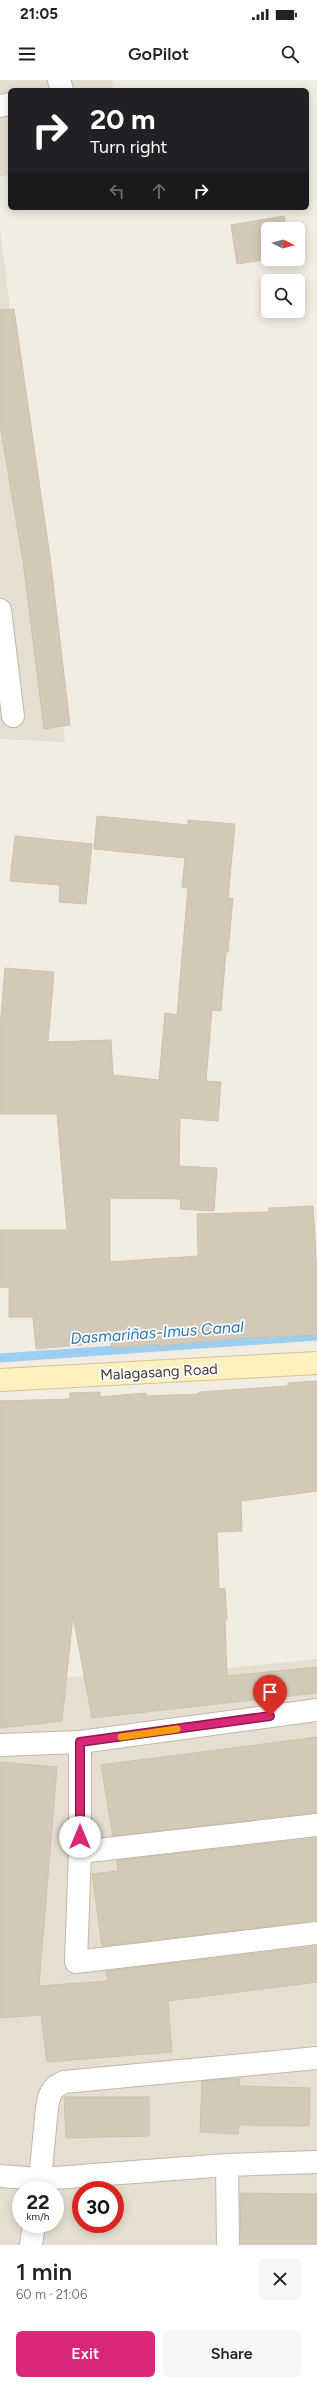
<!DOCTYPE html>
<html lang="en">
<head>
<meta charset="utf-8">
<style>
  body { margin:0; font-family:Figtree,sans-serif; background:#f6f6f6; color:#222; height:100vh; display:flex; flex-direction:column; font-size:15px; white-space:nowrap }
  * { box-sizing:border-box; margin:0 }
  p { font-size:13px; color:#767676 }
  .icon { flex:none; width:22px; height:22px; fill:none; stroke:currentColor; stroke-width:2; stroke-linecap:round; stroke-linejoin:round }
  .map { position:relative; height:2165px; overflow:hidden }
  .side { display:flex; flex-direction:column; background:#fff; flex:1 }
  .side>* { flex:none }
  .top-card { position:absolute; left:8px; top:8px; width:301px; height:122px; border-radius:6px; box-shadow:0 2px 10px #0003; background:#202124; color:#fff; overflow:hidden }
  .needle { width:26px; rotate:96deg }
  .tools { position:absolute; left:261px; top:142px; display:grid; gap:8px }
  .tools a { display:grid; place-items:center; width:44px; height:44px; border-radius:6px; background:#fff; box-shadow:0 2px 10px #0003; font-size:20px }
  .speed { position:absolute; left:12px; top:2101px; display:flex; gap:8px; font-size:20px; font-weight:700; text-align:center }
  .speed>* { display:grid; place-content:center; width:52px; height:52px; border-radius:50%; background:#fff; box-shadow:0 2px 10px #0003; line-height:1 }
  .speed small { font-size:10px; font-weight:400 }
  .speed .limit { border:6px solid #d22; background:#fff; color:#111 }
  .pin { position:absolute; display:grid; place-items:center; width:34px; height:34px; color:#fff; margin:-41px -17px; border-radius:50% 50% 50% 0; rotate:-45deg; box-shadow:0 0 4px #0007 }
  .pin .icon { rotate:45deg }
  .me { position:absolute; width:44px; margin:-22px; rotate:0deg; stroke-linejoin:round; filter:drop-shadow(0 0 3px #0008) }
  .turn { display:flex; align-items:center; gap:14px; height:84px; padding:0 16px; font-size:18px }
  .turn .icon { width:52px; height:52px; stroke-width:2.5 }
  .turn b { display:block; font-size:28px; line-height:34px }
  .lanes { display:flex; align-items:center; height:38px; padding:0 16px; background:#0003; justify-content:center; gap:20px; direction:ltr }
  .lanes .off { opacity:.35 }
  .round { display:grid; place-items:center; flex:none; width:42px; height:42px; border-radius:6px; background:#f6f6f6 }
  .headline { display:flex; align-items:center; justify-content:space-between; height:68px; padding:0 16px }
  h1 { font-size:24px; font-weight:600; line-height:30px }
  .action { display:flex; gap:8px; margin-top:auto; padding:8px 16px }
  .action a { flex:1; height:46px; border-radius:6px; background:#db2777; color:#fff; font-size:16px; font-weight:600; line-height:46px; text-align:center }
  .action a+a { background:#f6f6f6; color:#222 }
  .status { display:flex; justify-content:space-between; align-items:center; height:28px; padding:0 20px; background:#fff; direction:ltr }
  .status svg { height:11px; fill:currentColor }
  header { display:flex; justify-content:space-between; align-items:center; height:52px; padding:0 16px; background:#fff; font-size:18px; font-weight:600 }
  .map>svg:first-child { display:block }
  .residential { fill:#e6dfd1; fill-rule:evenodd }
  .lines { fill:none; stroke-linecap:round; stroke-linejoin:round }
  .stream { stroke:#9ccef1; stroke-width:9 }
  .building { fill:#d4c9b8; stroke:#cec1ab }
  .street-casing { stroke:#c0b8a8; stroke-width:24 }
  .secondary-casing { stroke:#d4c291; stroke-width:24 }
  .street { stroke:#fff; stroke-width:22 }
  .secondary { stroke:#fff0c0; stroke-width:22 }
  .route-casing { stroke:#8e194d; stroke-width:10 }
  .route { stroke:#db2777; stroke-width:7 }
  .slow { stroke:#f59e0b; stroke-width:7 }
  .labels { text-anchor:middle; stroke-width:3.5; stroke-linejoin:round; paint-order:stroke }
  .street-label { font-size:15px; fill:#443d33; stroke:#fff }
  .water-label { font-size:16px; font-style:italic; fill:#2b77b1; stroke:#fff }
</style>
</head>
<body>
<div class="status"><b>21:05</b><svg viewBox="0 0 49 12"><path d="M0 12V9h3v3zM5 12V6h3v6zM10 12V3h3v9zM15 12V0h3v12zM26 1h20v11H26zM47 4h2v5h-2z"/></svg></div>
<header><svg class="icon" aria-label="menu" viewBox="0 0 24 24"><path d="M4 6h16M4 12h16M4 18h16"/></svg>GoPilot<svg class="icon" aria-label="search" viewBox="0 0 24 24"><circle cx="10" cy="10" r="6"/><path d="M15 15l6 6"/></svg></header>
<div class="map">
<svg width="317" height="2165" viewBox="0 0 317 2165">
  <rect width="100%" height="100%" fill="#f2ede3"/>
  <path class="residential" d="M 0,0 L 112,0 L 114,10 L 10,10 L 10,94 L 0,97 Z
    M 0,149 L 65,662 L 0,659 Z
    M 317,1579 L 317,2165 L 0,2165 L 0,1601 L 228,1588 ZM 21,2110 L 55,2110 L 55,2144 L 21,2144 ZM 81,2110 L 115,2110 L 115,2144 L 81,2144 Z"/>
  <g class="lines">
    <path class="stream" d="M 0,1278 L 317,1256"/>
  </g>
  <path class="building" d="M 284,136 L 286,149 L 268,149 L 270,179 L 237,184 L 231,145 Z
    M 14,229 L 50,477 L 70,645 L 44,649 L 23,482 L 0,345 L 0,230 Z
    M 97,736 L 188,745 L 188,740 L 235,744 L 228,818 L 233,818 L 228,872 L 226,872 L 221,931 L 212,930 L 206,1001 L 221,1002 L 218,1041 L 180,1038 L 179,1086 L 217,1088 L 214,1131 L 180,1129 L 181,1119 L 110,1118 L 110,1182 L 198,1176 L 197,1134 L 269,1132 L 269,1128 L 313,1126 L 317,1194 L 317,1255 L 239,1258 L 159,1266 L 159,1264 L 112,1268 L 111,1262 L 36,1269 L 33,1237 L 9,1237 L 9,1208 L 0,1207 L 0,1150 L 67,1150 L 57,1034 L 0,1034 L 0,947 L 5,888 L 54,892 L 48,962 L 111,960 L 113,995 L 159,1000 L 165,933 L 177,935 L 188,808 L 182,807 L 185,778 L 94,769 Z
    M 15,756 L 92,764 L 86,824 L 59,822 L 60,805 L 10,801 Z
    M 317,1301 L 317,1411 L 241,1421 L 242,1451 L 217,1452 L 219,1509 L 225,1508 L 227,1540 L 225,1540 L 227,1596 L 317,1587 L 317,1613 L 92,1638 L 73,1536 L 62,1641 L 0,1648 L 0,1321 L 70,1319 L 70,1313 L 100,1312 L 100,1317 L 146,1313 L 147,1316 L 199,1314 L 199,1312 L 288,1306 L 288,1303 Z
    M 317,1657 L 317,1733 L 113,1756 L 101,1685 Z
    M 0,1682 L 57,1687 L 39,1906 L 108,1901 L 106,1891 L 317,1866 L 317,1902 L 168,1921 L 172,1972 L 47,1982 L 41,1935 L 0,1938 Z
    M 317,1758 L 317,1841 L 102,1866 L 92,1794 L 118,1791 L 117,1780 Z
    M 227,1999 L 240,1999 L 239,2006 L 310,2008 L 309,2046 L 239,2045 L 238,2054 L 200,2052 L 202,2001 Z
    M 64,2017 L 149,2017 L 149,2056 L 66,2058 Z
    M 240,2113 L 317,2114 L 317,2165 L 241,2165 Z"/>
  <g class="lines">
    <defs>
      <path id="street" d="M 59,0 L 62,10
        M 0,26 L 10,24
        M 0,530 L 13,636
        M 80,1662 L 80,1772 L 76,1882 L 317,1853
        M 0,1665 L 80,1662 L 317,1630
        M 80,1772 L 317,1745
        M 227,2085 L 228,2165
        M 0,2096 L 41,2099 L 227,2085 L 317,2082
        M 39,2110 L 47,2028 C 49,2014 52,2007 64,2002 L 317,1978
        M 31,2165 L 34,2144"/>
      <path id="secondary" d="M 0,1300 L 317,1283"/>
    </defs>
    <use href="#street" class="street-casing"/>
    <use href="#secondary" class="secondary-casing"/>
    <use href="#street" class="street"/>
    <use href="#secondary" class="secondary"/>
  </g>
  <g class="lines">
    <defs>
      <path id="route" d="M 80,1757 L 80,1662 L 270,1636"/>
    </defs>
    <use href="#route" class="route-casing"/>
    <use href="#route" class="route"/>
    <path class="slow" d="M 121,1657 L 177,1649"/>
  </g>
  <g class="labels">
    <g class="street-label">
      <text transform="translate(159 1292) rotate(-3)" y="5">Malagasang Road</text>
    </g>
    <g class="water-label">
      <text transform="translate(157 1252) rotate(-4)" y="6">Dasmariñas-Imus Canal</text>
    </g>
  </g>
</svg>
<div class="tools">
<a><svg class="needle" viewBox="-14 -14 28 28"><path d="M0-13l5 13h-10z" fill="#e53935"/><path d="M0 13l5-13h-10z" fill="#767676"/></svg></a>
<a><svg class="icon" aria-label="search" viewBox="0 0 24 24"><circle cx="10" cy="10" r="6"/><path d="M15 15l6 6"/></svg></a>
</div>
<div class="speed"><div>22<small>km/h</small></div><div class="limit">30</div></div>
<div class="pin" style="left:270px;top:1636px;background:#d93025"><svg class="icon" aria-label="arrive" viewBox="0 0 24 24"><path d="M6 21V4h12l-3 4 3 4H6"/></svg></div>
<svg class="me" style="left:80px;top:1757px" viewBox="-20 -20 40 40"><circle r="19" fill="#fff"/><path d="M0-13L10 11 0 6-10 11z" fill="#db2777"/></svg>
<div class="top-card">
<div class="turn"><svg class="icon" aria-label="right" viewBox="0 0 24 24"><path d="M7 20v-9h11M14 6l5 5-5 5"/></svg><div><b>20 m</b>Turn right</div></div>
<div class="lanes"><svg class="icon off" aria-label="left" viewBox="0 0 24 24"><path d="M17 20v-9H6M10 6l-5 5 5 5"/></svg><svg class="icon off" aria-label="ahead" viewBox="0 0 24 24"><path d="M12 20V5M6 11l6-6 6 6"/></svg><svg class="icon" aria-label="right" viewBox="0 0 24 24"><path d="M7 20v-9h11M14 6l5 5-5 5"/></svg></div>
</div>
</div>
<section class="side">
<div class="headline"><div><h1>1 min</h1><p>60 m · 21:06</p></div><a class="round"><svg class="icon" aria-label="close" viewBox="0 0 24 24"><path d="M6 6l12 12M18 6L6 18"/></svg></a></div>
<div class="action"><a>Exit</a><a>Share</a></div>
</section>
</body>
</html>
